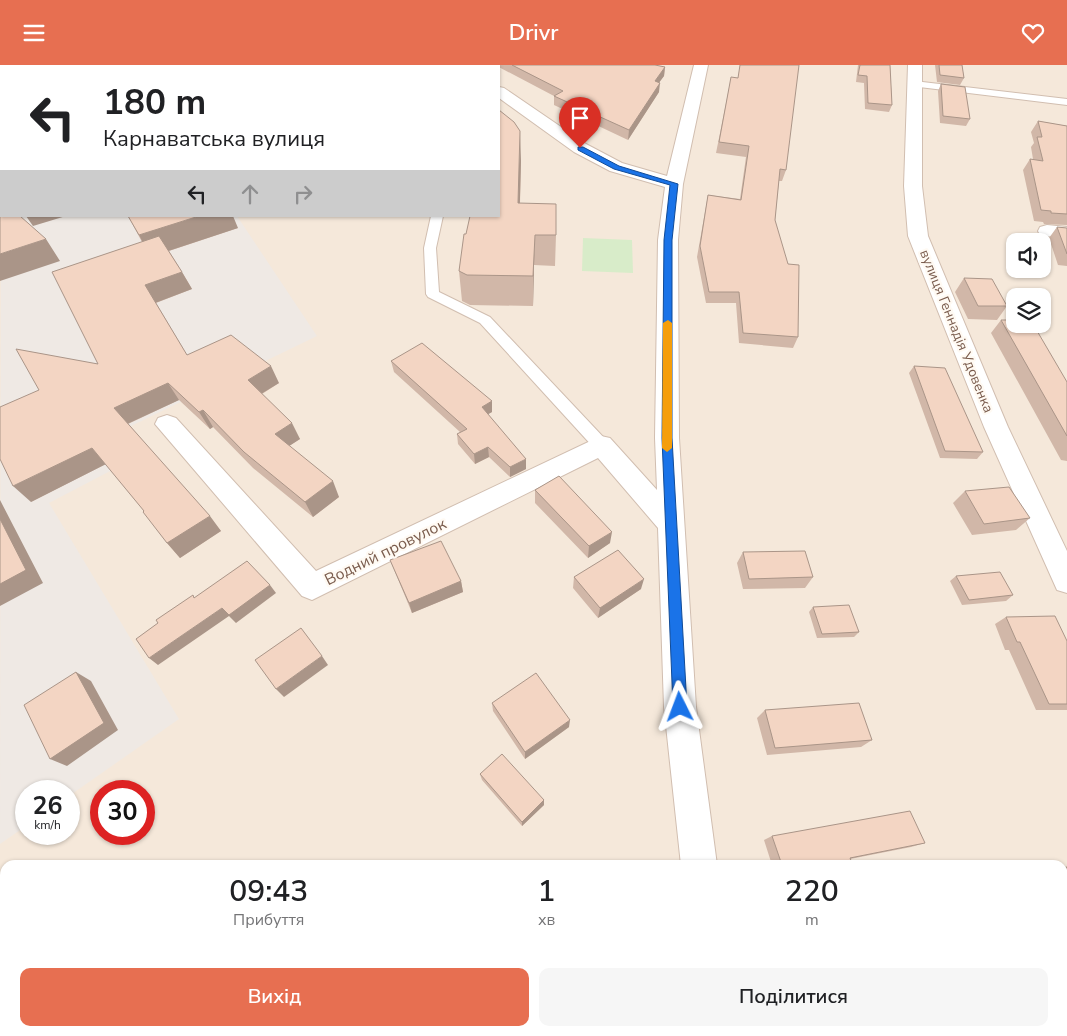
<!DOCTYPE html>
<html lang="uk">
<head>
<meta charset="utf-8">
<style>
  body { margin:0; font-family:"Nunito Sans",sans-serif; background:#f6f6f6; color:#202124; height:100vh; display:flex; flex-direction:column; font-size:19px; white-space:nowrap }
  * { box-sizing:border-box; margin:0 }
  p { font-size:16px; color:#757577 }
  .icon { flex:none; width:28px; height:28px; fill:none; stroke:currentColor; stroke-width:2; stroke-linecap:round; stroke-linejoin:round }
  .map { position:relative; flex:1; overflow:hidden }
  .side { position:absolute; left:0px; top:795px; width:1068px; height:176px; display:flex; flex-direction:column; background:#fff; border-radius:15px 15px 0 0; box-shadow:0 1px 4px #0004 }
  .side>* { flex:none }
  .banner { position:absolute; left:0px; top:0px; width:500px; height:152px; box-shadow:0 1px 4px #0004; background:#fff; color:#202124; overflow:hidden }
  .fabs { position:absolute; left:1006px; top:168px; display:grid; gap:10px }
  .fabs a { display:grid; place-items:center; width:45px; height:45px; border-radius:10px; background:#fff; box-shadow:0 1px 4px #0004; font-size:25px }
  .speed { position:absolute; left:15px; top:715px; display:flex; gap:10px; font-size:25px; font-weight:700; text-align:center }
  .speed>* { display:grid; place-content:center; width:65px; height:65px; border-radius:50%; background:#fff; box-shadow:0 1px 4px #0004; line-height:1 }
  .speed small { font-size:12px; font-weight:400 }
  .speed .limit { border:8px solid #d22; background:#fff; color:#111 }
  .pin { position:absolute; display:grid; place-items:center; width:42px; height:42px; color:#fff; margin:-51px -21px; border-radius:50% 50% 50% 0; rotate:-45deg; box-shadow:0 0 5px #0007 }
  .pin .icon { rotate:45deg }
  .me { position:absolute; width:55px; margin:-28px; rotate:357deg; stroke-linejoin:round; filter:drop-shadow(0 0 4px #0008) }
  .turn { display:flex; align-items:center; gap:18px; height:105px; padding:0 20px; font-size:22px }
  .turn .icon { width:65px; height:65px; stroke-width:2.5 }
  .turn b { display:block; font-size:35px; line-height:42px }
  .lanes { display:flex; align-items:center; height:48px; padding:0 20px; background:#0003; justify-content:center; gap:25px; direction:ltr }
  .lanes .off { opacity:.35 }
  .eta { display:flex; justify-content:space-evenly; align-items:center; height:85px; text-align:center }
  .eta b { font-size:30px; font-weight:600; line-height:35px }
  .cta { display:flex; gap:10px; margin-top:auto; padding:10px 20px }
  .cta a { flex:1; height:58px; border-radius:10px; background:#e76f51; color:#fff; font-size:20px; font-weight:600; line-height:58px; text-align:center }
  .cta a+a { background:#f6f6f6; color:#202124 }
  header { display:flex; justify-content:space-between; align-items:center; height:65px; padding:0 20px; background:#e76f51; color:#fff; font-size:22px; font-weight:600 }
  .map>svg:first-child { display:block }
  .residential { fill:#f5e8da; fill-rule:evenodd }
  .industrial { fill:#efe9e4 }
  .green { fill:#d8ecc9 }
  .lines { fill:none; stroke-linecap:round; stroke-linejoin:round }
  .service-casing { stroke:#d1beb0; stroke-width:2 }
  .minor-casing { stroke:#d1beb0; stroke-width:2 }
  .service { fill:#fff; fill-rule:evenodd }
  .minor { fill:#fff; fill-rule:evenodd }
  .wall { fill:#d1b7a8 }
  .shaded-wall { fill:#aa9588 }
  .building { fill:#f3d5c3; stroke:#aa9588 }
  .route { fill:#1a73e8; stroke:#114b97 }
  .slow { fill:#f59e0b }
  .labels { text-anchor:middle; stroke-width:4.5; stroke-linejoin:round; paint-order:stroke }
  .far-street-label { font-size:14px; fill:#7a5c4d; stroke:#fffaf3 }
  .street-label { font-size:16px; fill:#7a5c4d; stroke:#fffaf3 }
</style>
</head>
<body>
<header><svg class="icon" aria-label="menu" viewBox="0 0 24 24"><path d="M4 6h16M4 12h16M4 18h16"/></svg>Drivr<svg class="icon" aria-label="heart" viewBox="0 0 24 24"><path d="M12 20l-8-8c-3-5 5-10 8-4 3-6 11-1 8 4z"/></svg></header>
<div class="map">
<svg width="1067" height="971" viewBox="0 0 1067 971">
  <rect width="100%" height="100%" fill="#fdf6ec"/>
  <path class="residential" d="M 0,0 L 1067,0 L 1067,971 L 0,971 ZM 1,1 L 499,1 L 499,151 L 1,151 ZM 1015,176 L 1042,176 L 1042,204 L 1015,204 ZM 1015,231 L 1042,231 L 1042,259 L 1015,259 ZM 26,726 L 69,726 L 69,769 L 26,769 ZM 101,726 L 144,726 L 144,769 L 101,769 ZM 5,800 L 1062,800 L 1062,966 L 5,966 Z"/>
  <path class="industrial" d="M 1,20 L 1,151 L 237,151 L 317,271 L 98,377 L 114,404 L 49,438 L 179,654 L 69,731 L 69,726 L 26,726 L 26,761 L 0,779 Z"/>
  <path class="green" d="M 583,173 L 632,175 L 633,208 L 582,206 Z
    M 5,854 L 5,966 L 62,966 L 63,971 L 0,971 L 0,858 Z"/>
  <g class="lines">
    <defs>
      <path id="service" d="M 914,16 L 1067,34 L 1067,40 L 911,21 L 909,19 Z
        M 431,151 L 443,151 L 436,183 L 439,227 L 490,252 L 607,376 L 609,380 L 607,384 L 601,386 L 595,384 L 480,258 L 428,232 L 426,229 L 424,183 Z"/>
      <path id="minor" d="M 455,0 L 471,0 L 471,1 L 456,1 Z
        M 694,0 L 708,0 L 683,119 L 678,175 L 679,373 L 696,642 L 717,800 L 681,800 L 664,642 L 658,463 L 598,393 L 312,535 L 302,531 L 155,359 L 158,353 L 167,350 L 176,353 L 316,506 L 601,371 L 610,373 L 657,425 L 655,373 L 658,175 L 665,122 L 610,106 L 574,87 L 499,33 L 499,22 L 504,23 L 586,79 L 622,98 L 667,111 Z
        M 908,0 L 922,0 L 922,121 L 928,171 L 1008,362 L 1067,486 L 1067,528 L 1057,525 L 984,362 L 908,171 L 904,121 Z
        M 1047,160 L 1067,162 L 1067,174 L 1040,170 L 1038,166 L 1040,162 Z
        M 699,966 L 739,966 L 739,971 L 699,971 Z"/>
    </defs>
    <use href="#service" class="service-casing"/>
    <use href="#minor" class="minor-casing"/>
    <use href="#service" class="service"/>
    <use href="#minor" class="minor"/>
  </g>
  <path class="wall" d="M 495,0 L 655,0 L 665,2 L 664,11 L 659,17 L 659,27 L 628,75 L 554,40 L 554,31 Z
    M 858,0 L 890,0 L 892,40 L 889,47 L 865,44 L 864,18 L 856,17 Z
    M 935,0 L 962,0 L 964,13 L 960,20 L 937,17 Z
    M 941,19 L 970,54 L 966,61 L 940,58 L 938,26 Z
    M 729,23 L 786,105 L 782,116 L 779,116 L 775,155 L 798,272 L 793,283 L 739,278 L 736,238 L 706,238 L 697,192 L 708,130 L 740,134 L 746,92 L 716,88 Z
    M 1038,56 L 1067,61 L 1067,160 L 1044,159 L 1043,157 L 1034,156 L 1023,105 L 1030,94 L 1033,94 L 1031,82 L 1034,78 L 1031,67 Z
    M 521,96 L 520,138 L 556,170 L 555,201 L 534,200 L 533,241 L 470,240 L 462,236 L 459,206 L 466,169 Z
    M 128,151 L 238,163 L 169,186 L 182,207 L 192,224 L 156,238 L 187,290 L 279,318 L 262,329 L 300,374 L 289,381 L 339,432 L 313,452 L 253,403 L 213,362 L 210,364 L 179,335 L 128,359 L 221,466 L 180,493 L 167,478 L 144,446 L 106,399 L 31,437 L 98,299 L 142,177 Z
    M 1057,162 L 1067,163 L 1067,201 L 1058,200 L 1049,173 Z
    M 964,213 L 1007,241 L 997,255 L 968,254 L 955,227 Z
    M 1001,255 L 1067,317 L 1067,396 L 1061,395 L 991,268 Z
    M 391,296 L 492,336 L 492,347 L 488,349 L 526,404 L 510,412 L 489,392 L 475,399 L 458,379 L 457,369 L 460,367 L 394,307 Z
    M 914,301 L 983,387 L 977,394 L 940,393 L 909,308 Z
    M 535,425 L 610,478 L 588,493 L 535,438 Z
    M 965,426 L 1030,453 L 1016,465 L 972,470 L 953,438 Z
    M 743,487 L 813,512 L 805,523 L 743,524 L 737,498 Z
    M 390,495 L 461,516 L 463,527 L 412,548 Z
    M 956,511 L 1013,530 L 1006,536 L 962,540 L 950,516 Z
    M 574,512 L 641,524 L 598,553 L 573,523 Z
    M 813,542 L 859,567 L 854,572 L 817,573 L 809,547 Z
    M 1006,552 L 1067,576 L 1067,645 L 1036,645 L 1009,585 L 1005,585 L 995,559 Z
    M 492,638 L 569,662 L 525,694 L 493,646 Z
    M 765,645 L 872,675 L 861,682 L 767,690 L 757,653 Z
    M 480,709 L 544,740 L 522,761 L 482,715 Z
    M 772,771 L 925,778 L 911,782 L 850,794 L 853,800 L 772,800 L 764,775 Z
    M 1067,802 L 1067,884 L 1062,884 L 1062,803 Z
    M 847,968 L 858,971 L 836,971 Z"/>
  <path class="shaded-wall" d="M 665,2 L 664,11 L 653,26 L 655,16 Z
    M 660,18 L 659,27 L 628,75 L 629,65 Z
    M 520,66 L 521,96 L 519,168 L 518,138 Z
    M 26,151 L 66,151 L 33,161 Z
    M 199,151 L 233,151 L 238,163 L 150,192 L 139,170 Z
    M 535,170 L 534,200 L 533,241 L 533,211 Z
    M 46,174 L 60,196 L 0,216 L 0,189 Z
    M 182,207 L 192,224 L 155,238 L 145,220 Z
    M 271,301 L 279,318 L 256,332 L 248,315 Z
    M 168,318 L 179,335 L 127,359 L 114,343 Z
    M 492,336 L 492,347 L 483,352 L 482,342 Z
    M 203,345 L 213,362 L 210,364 L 199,347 Z
    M 292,358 L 300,374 L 283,385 L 275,369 Z
    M 488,382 L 489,392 L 475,399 L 474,389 Z
    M 92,383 L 106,399 L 31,437 L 13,421 Z
    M 526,394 L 526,404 L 510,412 L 510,402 Z
    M 333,416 L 339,432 L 313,452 L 305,437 Z
    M 0,435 L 43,518 L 0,541 Z
    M 210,451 L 221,466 L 180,493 L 167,478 Z
    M 612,467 L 610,478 L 588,493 L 589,481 Z
    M 644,514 L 641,524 L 598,553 L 600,543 Z
    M 461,516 L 463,527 L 412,548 L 409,538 Z
    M 270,520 L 276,528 L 236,558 L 229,551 L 158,600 L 149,593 L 222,543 Z
    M 322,591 L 328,600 L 284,632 L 276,624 Z
    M 76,607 L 91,616 L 118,665 L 67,701 L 50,694 Z
    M 570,655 L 569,662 L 525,694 L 525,687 Z
    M 544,735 L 544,740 L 522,761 L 522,757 Z
    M 329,966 L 345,966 L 345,971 L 330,971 Z"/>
  <path class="building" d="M 0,0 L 53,0 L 54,1 L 1,1 L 1,90 L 0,86 Z
    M 512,0 L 655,0 L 665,2 L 655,16 L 660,18 L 629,65 L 554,31 L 563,26 Z
    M 740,0 L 799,0 L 786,105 L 780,104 L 775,155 L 788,199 L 799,200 L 798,272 L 743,268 L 739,227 L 709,227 L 700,181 L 708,130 L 741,135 L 749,81 L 719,77 L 731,12 L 738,13 Z
    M 860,0 L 890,0 L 892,40 L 868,38 L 867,11 L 858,10 Z
    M 939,0 L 962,0 L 964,13 L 940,10 Z
    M 941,19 L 965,22 L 970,54 L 943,51 Z
    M 499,45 L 514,57 L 520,66 L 518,138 L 556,139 L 556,170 L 535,170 L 533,211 L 467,210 L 459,206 L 464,169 L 466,169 L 470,151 L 499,151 Z
    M 1038,56 L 1067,61 L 1067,149 L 1051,148 L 1051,146 L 1041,145 L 1030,94 L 1043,96 L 1037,72 L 1042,72 Z
    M 0,133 L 1,134 L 1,151 L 20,151 L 46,174 L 0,189 Z
    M 128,151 L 199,151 L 139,170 Z
    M 1057,162 L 1067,163 L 1067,189 Z
    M 159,171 L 182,207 L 145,220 L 187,290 L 231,270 L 271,301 L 248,315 L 292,358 L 275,369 L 333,416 L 305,437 L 244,387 L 203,345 L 199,347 L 168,318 L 114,343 L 210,451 L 167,478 L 143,447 L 144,446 L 92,383 L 13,421 L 0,394 L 0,342 L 39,325 L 16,284 L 98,299 L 52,207 Z
    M 964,213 L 992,214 L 1007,241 L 978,241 Z
    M 1001,255 L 1015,255 L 1015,259 L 1033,259 L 1067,317 L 1067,371 Z
    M 422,278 L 492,336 L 482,342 L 526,394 L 510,402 L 488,382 L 474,389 L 457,369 L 467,364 L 391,296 Z
    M 914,301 L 945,303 L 983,387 L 945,386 Z
    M 559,411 L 612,467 L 589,481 L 535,425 Z
    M 1009,422 L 1030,453 L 984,459 L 965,426 Z
    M 0,454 L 26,505 L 0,519 Z
    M 441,476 L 461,516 L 409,538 L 390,495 Z
    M 618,485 L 644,514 L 600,543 L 574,512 Z
    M 805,486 L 813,512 L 749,514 L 743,487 Z
    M 247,496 L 270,520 L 229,550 L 222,543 L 149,593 L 136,574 L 158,558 L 156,555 L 193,530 L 194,533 Z
    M 1000,507 L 1013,530 L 969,535 L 956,511 Z
    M 849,540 L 859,567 L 822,569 L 813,542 Z
    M 1055,551 L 1067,576 L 1067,639 L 1049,639 L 1020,577 L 1017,577 L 1006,552 Z
    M 301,563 L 322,591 L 276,624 L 255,595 Z
    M 76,607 L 104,658 L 50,694 L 24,640 Z
    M 536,608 L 570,655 L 525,687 L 492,638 Z
    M 859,638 L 872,675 L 775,683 L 765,645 Z
    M 502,689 L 544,735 L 522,757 L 480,709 Z
    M 910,746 L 925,778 L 850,793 L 853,800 L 782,800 L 772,771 Z
    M 1067,802 L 1067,850 L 1062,840 L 1062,803 Z
    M 158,966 L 329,966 L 330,971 L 158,971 Z"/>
  <path class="route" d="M 578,82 L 583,82 L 619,101 L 678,119 L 672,175 L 672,373 L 687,642 L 685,647 L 680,648 L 675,647 L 673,642 L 662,373 L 664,175 L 670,120 L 614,104 L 578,85 Z"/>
  <path class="slow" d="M 668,255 L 672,258 L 672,383 L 667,387 L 662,383 L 663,258 Z"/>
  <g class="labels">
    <g class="far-street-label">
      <text transform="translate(957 266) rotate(68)" y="5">вулиця Геннадія Удовенка</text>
    </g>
    <g class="street-label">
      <text transform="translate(385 486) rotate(-26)" y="6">Водний провулок</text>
    </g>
  </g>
</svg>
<div class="fabs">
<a><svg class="icon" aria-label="sound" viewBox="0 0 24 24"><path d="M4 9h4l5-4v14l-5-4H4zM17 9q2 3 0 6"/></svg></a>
<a><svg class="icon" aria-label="layers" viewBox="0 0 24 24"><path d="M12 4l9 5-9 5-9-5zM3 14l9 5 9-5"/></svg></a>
</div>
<div class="speed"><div>26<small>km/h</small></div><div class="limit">30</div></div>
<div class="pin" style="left:580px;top:83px;background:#d93025"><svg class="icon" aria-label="arrive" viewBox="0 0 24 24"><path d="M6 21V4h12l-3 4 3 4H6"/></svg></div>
<svg class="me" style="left:680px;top:642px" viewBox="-20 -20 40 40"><path d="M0-17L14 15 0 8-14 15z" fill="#1a73e8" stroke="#fff" stroke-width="4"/></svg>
<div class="banner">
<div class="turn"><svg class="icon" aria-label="left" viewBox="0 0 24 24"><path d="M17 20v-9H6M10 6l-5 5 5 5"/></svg><div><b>180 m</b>Карнаватська вулиця</div></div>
<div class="lanes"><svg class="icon" aria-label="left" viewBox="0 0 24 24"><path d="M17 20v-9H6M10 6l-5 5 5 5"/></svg><svg class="icon off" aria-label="ahead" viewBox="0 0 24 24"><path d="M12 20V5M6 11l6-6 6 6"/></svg><svg class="icon off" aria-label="right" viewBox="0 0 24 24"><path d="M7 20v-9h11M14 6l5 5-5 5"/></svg></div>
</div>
<section class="side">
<div class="eta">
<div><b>09:43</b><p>Прибуття</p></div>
<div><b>1</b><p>хв</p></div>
<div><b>220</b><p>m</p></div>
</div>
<div class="cta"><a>Вихід</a><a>Поділитися</a></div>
</section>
</div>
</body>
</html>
